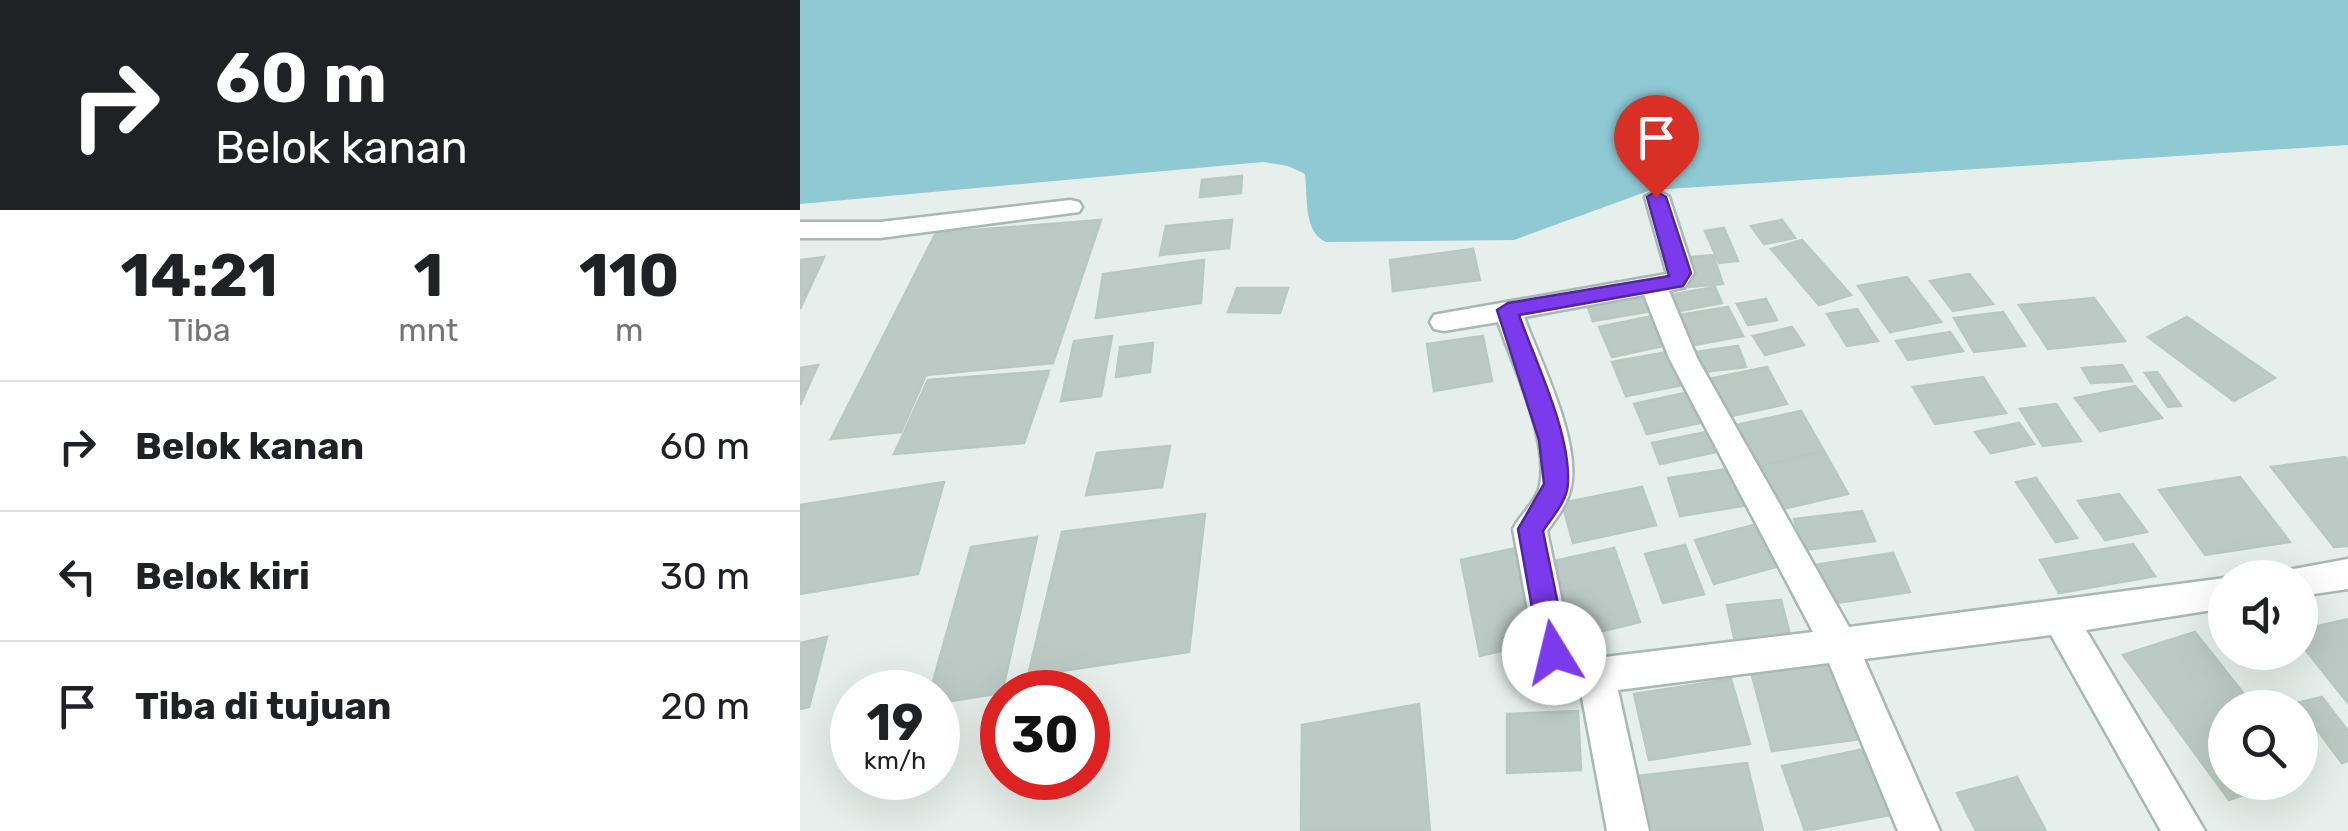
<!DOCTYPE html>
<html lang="id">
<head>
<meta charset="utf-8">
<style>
  body { margin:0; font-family:Rubik,sans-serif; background:#f6f6f6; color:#202124; height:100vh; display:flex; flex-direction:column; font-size:38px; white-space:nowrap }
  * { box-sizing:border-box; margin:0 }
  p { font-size:32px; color:#757577 }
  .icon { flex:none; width:55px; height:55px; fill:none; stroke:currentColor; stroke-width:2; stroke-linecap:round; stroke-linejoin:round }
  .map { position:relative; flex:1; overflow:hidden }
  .details { display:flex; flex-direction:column; background:#fff; width:800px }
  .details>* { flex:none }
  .banner { background:#202124; color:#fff; overflow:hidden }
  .fabs { position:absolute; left:1408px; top:560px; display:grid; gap:20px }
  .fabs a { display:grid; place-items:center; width:110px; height:110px; border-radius:50%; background:#fff; box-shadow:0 10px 40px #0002; font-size:50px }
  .speed { position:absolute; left:30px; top:670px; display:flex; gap:20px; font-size:50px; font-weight:700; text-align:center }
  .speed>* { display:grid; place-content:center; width:130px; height:130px; border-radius:50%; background:#fff; box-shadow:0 10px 40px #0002; line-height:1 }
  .speed small { font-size:25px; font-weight:400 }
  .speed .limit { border:15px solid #d22; background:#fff; color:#111 }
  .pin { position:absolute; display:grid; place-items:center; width:85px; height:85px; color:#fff; margin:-102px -42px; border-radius:50% 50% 50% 0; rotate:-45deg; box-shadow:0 0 10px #0007 }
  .pin .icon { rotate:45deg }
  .me { position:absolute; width:110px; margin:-55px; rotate:351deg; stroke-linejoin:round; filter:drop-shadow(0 0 8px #0008) }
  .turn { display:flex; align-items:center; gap:35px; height:210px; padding:0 50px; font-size:45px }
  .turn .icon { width:130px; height:130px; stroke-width:2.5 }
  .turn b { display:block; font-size:70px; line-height:85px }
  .eta { display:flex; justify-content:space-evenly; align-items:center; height:170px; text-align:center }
  .eta b { font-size:60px; font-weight:700; line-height:70px }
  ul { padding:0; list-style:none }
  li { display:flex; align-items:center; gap:30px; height:130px; padding:0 50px; border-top:2px solid #e0e0e0 }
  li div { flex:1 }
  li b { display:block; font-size:38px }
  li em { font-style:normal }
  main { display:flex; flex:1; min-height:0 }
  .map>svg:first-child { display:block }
  .water { fill:#8ec9d4 }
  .building { fill:#bbcac4; stroke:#b8c9c2; stroke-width:2.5 }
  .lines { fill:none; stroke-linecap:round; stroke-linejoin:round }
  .minor-casing { stroke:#a8b8b2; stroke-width:5 }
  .minor { fill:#fff; fill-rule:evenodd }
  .route { fill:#7c3aed; stroke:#51269a; stroke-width:2.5 }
</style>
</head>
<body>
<main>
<section class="details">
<div class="banner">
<div class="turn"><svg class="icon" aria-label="right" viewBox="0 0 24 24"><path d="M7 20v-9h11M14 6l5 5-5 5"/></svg><div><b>60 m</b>Belok kanan</div></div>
</div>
<div class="eta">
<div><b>14:21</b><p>Tiba</p></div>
<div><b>1</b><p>mnt</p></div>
<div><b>110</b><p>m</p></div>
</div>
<ul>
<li><svg class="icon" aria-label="right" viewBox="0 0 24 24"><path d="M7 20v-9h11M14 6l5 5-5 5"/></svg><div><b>Belok kanan</b></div><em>60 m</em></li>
<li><svg class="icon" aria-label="left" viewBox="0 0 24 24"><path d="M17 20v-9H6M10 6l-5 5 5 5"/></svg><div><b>Belok kiri</b></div><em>30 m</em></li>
<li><svg class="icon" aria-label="arrive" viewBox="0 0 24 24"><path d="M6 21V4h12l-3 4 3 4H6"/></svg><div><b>Tiba di tujuan</b></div><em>20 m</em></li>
</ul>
</section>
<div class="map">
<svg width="1548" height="831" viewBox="0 0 1548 831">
  <rect width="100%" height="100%" fill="#e6efeb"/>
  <path class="water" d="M 0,0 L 1548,0 L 1548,145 L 851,190 L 714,240 L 526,242 C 503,232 508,197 505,174 L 488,166 L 463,162 L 0,204 Z"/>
  <path class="building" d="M 442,176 L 441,193 L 400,197 L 402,180 Z
    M 301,220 L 253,363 L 126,375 L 101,432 L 31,439 L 136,233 Z
    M 432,220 L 429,248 L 360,255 L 366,226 Z
    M 982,220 L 995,238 L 964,244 L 951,226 Z
    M 924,228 L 938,261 L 919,263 L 905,231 Z
    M 1002,240 L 1051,295 L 1019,305 L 971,249 Z
    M 673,249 L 680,280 L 593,291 L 590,260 Z
    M 913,255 L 923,284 L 889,287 L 880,258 Z
    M 24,257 L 0,309 L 0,260 Z
    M 404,260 L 401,303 L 296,318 L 303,274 Z
    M 1169,274 L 1193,304 L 1153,311 L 1130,281 Z
    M 1107,277 L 1141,322 L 1090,332 L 1058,286 Z
    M 846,287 L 857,310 L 793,321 L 784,297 Z
    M 915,287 L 922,303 L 873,312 L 865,296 Z
    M 437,288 L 488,288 L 480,313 L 428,312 Z
    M 1294,298 L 1325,341 L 1248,349 L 1219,305 Z
    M 966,299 L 977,320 L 948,325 L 937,304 Z
    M 928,307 L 943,336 L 888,346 L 874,316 Z
    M 1057,309 L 1078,341 L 1047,346 L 1027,314 Z
    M 1203,312 L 1225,346 L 1174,352 L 1154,318 Z
    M 853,316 L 867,345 L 812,357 L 799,327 Z
    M 1387,317 L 1475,378 L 1434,401 L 1348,337 Z
    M 992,327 L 1004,345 L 965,355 L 953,336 Z
    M 1150,332 L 1163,351 L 1108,360 L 1096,341 Z
    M 312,336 L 301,396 L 261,401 L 274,341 Z
    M 683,336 L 692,381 L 634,391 L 627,344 Z
    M 353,343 L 350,372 L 316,377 L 320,347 Z
    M 938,346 L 946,367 L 896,373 L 889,353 Z
    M 873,351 L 888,384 L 826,396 L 812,362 Z
    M 18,365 L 0,405 L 0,368 Z
    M 1322,365 L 1332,381 L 1291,383 L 1282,368 Z
    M 967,367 L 987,404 L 922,418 L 904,380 Z
    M 249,371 L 224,443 L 94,454 L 128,380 Z
    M 1357,372 L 1381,406 L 1368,407 L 1345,373 Z
    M 1183,377 L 1206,413 L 1135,424 L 1113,387 Z
    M 1335,386 L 1362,418 L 1300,431 L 1275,398 Z
    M 885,393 L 899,423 L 847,434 L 834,404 Z
    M 1256,404 L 1281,441 L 1243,446 L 1220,409 Z
    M 1001,411 L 1024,451 L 953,468 L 932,426 Z
    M 1219,423 L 1234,444 L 1191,453 L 1175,432 Z
    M 916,430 L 925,450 L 860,464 L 852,443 Z
    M 370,446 L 362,487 L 286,495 L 297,453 Z
    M 1024,451 L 1048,494 L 974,511 L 953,468 Z
    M 1545,457 L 1548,461 L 1548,546 L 1534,547 L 1471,467 Z
    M 941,467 L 955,504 L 880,516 L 868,478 Z
    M 1440,477 L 1490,542 L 1405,555 L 1359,490 Z
    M 1236,478 L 1277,538 L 1256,542 L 1216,482 Z
    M 144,482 L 118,574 L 0,594 L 0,505 Z
    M 842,487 L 856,525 L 773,543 L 762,503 Z
    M 1319,494 L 1347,532 L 1305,540 L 1278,501 Z
    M 1062,511 L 1075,541 L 1005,550 L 994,519 Z
    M 405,514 L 389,652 L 228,676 L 262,532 Z
    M 954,525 L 976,567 L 914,584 L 895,540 Z
    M 237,537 L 202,693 L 138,703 L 138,692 L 130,692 L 171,547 Z
    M 1333,544 L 1355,576 L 1259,593 L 1240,560 Z
    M 885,545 L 904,594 L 863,603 L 845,554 Z
    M 725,546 L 749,640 L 680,656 L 661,560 Z
    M 814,548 L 840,622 L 761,641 L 740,564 Z
    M 1093,553 L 1110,592 L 1029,604 L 1014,565 Z
    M 981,600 L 991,638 L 935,642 L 927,605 Z
    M 1548,619 L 1548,703 L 1500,643 L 1500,630 Z
    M 1395,632 L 1455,708 L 1425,708 L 1425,782 L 1481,782 L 1429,800 L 1323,655 Z
    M 27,637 L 9,707 L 0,709 L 0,643 Z
    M 1033,654 L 1061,739 L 972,751 L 949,664 Z
    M 931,679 L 950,744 L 849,760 L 834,694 Z
    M 1522,697 L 1548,731 L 1548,761 L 1542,763 L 1497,703 Z
    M 619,704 L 630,831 L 501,831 L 502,725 Z
    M 778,711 L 781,770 L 707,773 L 707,714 Z
    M 1079,746 L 1106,812 L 1005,831 L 982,766 Z
    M 947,763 L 963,831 L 845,831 L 837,776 Z
    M 1217,777 L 1246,831 L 1176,831 L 1157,793 Z"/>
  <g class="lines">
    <defs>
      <path id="minor" d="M 857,190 L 869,197 L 894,273 L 885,287 L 869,291 L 897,358 L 1049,627 L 1425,578 L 1425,608 L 1286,630 L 1405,831 L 1361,831 L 1251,635 L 1064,659 L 1140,831 L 1098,831 L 1029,663 L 818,690 L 849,831 L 807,831 L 780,687 L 754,678 L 736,653 L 713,529 C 720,515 734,504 739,489 C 752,445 712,364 698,322 L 644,331 L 634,329 L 630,322 L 634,315 L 644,313 L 867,274 L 845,197 ZM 844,295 L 869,358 L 1013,632 L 796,658 L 778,652 L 771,645 L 747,531 C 756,519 766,506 770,491 C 783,444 740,361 724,317 Z
        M 270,200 L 279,202 L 282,207 L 279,212 L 80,238 L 0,238 L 0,222 L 80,222 Z
        M 1548,559 L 1548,589 L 1500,596 L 1500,578 L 1484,578 L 1488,570 Z"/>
    </defs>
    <use href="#minor" class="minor-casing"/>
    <use href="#minor" class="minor"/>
  </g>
  <path class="route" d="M 856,191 L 866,197 L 891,273 L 883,286 L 719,315 C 736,363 770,432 768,482 C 768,500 753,516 743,531 L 768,653 L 764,662 L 754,666 L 744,662 L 740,653 L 718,529 L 744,484 L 739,440 L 697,310 L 708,303 L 869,276 L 847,197 Z"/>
</svg>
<div class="fabs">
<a><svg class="icon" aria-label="sound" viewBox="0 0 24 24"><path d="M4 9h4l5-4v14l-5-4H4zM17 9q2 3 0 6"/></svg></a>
<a><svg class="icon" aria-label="search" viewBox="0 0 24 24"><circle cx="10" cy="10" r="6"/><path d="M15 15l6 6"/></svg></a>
</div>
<div class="speed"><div>19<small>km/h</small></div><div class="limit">30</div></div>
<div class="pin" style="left:856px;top:197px;background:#d93025"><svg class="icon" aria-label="arrive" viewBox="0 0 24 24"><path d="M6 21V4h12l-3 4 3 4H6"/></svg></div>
<svg class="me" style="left:754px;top:653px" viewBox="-20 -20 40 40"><circle r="19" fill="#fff"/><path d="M0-13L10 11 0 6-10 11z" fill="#7c3aed"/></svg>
</div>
</main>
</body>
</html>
